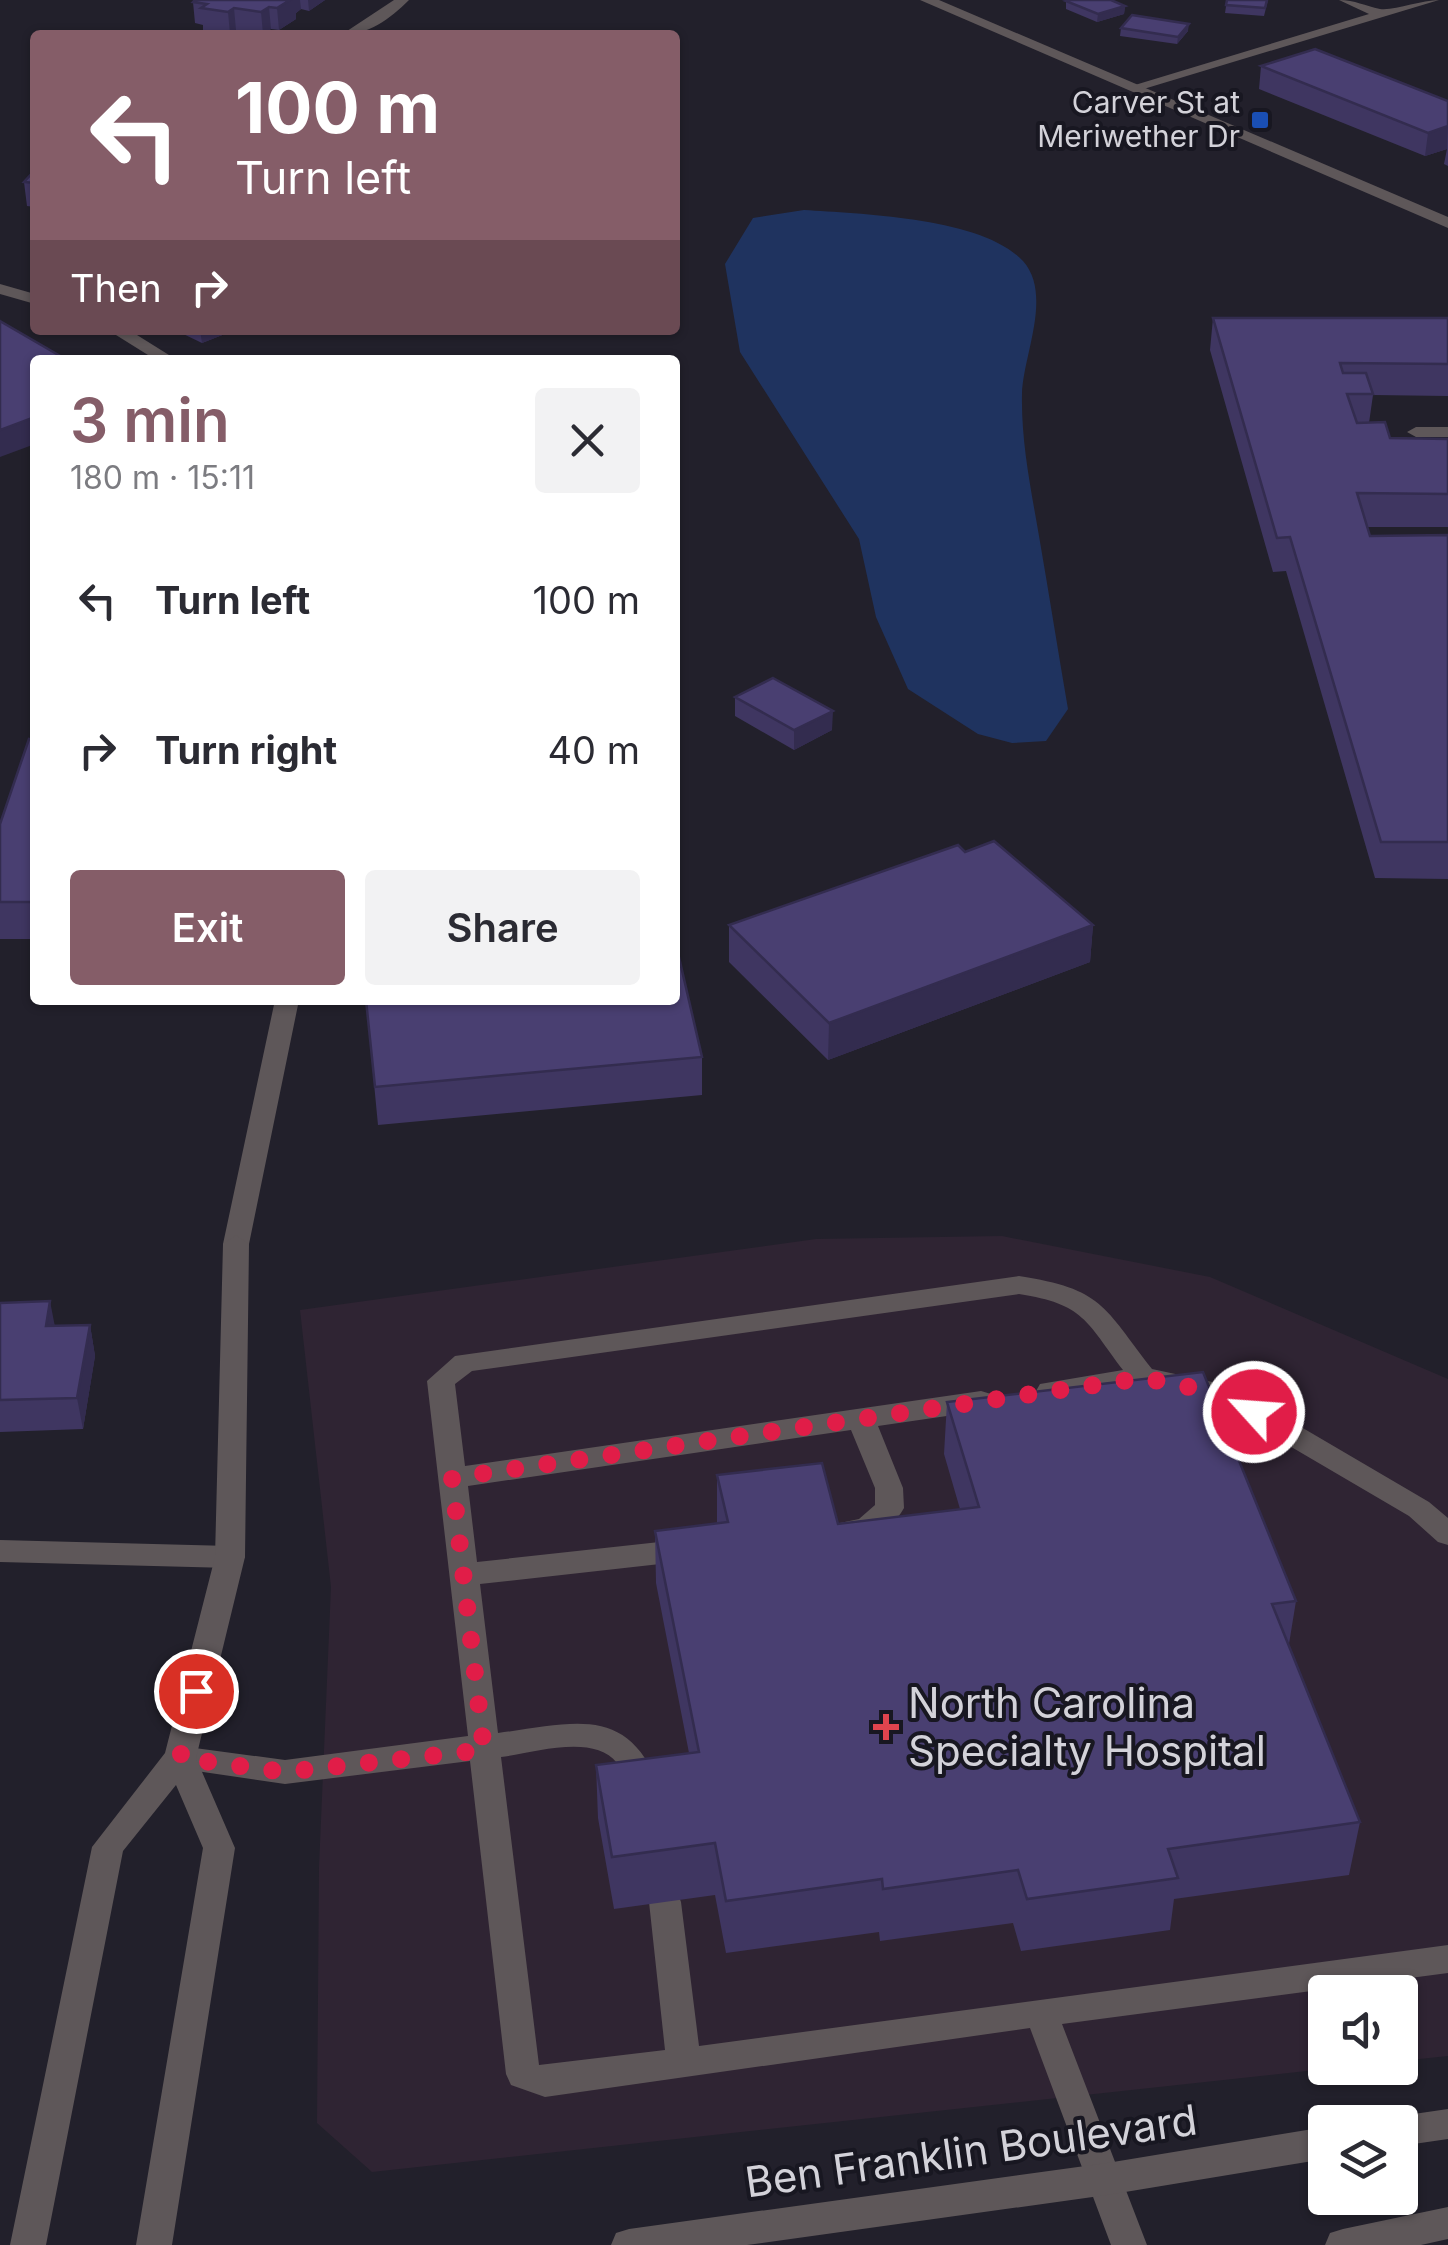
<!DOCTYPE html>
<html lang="en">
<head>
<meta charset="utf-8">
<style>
  body { margin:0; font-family:Inter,sans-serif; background:#f2f2f3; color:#2b2b33; height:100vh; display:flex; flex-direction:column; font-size:38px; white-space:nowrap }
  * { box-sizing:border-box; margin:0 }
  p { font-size:32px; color:#7c7c81 }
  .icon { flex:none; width:55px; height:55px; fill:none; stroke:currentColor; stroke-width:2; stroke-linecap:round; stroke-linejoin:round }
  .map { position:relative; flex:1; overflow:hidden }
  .side { position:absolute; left:30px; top:355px; width:650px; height:650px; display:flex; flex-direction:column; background:#fff; border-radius:10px; box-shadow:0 2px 8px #0004 }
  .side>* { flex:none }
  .hud { position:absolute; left:30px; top:30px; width:650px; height:305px; border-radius:10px; box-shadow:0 2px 8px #0004; background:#855d68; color:#fff; overflow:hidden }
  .controls { position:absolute; left:1308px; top:1975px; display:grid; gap:20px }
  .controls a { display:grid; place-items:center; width:110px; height:110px; border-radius:10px; background:#fff; box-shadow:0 2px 8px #0004; font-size:50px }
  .pin { position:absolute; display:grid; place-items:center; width:85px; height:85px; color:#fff; margin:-42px; border:5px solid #fff; border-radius:50%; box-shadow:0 2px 10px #0007 }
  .me { position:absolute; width:110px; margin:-55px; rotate:296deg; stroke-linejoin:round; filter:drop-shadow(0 0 8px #0008) }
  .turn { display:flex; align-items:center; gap:35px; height:210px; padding:0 40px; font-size:45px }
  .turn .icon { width:130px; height:130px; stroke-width:2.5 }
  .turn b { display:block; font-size:70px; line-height:85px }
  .then { display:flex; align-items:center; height:95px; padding:0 40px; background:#0003; gap:20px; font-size:38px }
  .round { display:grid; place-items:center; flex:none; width:105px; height:105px; border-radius:10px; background:#f2f2f3 }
  .overview { display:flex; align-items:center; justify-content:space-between; height:170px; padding:0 40px }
  h1 { font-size:60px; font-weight:600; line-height:75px; color:#855d68 }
  .button { display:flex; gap:20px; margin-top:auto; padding:20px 40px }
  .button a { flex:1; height:115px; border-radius:10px; background:#855d68; color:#fff; font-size:40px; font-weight:600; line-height:115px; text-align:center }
  .button a+a { background:#f2f2f3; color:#2b2b33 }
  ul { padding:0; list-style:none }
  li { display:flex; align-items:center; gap:30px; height:150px; padding:0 40px }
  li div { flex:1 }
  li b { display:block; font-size:38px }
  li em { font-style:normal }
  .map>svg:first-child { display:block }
  .medical { fill:#2f2433 }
  .water { fill:#1f335f }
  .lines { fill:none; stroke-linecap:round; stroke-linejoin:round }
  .service { fill:#5e5759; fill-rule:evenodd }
  .minor { fill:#5e5759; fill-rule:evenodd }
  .tertiary { fill:#5e5759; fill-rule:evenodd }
  .wall { fill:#3f3661 }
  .shaded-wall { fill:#332c4f }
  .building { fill:#493f71; stroke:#332c4f; stroke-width:2.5 }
  .route { stroke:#e11d48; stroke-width:18; stroke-dasharray:0 32.4 }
  .transit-dot { fill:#1a4fb4; stroke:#181721; stroke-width:4 }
  .health-dot { fill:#e0444e; stroke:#181721; stroke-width:4 }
  .labels { text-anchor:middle; stroke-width:8; stroke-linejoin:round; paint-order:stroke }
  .far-poi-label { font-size:30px; fill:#d3d2d9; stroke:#181721; text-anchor:end }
  .near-poi-label { font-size:42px; fill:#d3d2d9; stroke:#181721; text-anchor:start }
  .near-street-label { font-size:42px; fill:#d3d2d9; stroke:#181721 }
</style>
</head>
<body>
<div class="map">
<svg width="1448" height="2245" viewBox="0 0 1448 2245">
  <rect width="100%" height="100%" fill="#22202b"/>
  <path class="medical" d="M 1002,1236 L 1210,1277 L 1448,1379 L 1448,2056 L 1400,2061 L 1400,1992 L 1325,1992 L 1325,2068 L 1334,2068 L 372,2172 L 317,2123 L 319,1867 L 331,1587 L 300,1310 L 816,1239 Z"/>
  <path class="water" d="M 804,210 C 861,214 982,217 1023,261 C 1053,295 1023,355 1022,394 C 1021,442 1031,489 1039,536 C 1049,594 1058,651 1068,709 L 1046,741 L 1012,743 L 978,734 L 908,689 L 876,617 L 859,539 L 740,352 L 725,264 L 753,218 Z"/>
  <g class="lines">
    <path class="service" d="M 394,0 L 409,0 C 390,19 368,35 341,35 Z
      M 0,284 L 35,294 L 35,304 L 0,294 Z
      M 108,330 L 129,330 L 177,360 L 156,360 Z
      M 1448,427 L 1448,437 L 1416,437 L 1407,432 L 1416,427 Z
      M 275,1000 L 299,1000 L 249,1244 L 236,1253 L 223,1244 Z
      M 1019,1276 C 1103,1289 1103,1306 1152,1369 L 1231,1386 L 1429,1502 L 1448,1518 L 1448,1545 L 1438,1542 L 1409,1516 L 1213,1401 L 1143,1387 L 1050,1401 L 1040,1398 L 1036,1391 L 1040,1384 L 1123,1370 C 1086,1321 1084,1304 1019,1294 L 472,1371 L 455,1384 L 465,1466 L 981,1391 L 991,1394 L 995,1401 L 991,1408 L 981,1411 L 878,1426 L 903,1488 L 904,1508 C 891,1531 866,1547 840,1539 L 835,1531 L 840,1523 L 859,1519 L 875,1505 L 875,1488 L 851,1430 L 468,1486 L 477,1562 L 687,1539 L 697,1542 L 702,1550 L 697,1558 L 687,1561 L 480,1584 L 498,1733 C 575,1723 629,1703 661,1791 L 656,1800 L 645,1804 L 634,1800 C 628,1788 625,1774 617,1763 C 594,1733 533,1753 501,1757 L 539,2065 L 665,2050 L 649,1902 L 653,1892 L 665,1889 L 677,1892 L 681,1902 L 699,2046 L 1448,1945 L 1448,1973 L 1062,2024 L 1147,2245 L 1111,2245 L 1030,2028 L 545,2097 L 511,2085 L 506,2074 L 470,1761 L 285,1784 L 169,1767 L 164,1758 L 169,1749 L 180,1746 L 285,1760 L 468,1736 L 427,1381 L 455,1356 Z
      M 0,1540 L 230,1546 L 240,1549 L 245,1557 L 240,1565 L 230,1568 L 0,1562 Z"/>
    <path class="minor" d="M 1339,0 C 1355,0 1365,6 1380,9 C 1394,11 1421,0 1439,0 L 1137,91 L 1125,88 L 1369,14 Z
      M 236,1235 L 249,1244 L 245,1557 L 196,1758 L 235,1848 L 172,2245 L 136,2245 L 203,1848 L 176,1785 L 123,1851 L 46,2245 L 10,2245 L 92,1847 L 165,1753 L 215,1557 L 223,1244 Z"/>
    <path class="tertiary" d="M 920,0 L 939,0 L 1448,217 L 1448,228 Z
      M 1448,2109 L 1448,2139 L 1400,2146 L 1400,2122 L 1387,2122 L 1400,2116 Z
      M 1325,2127 L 1325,2159 L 1107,2195 L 747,2245 L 611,2245 L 616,2233 L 629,2229 L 1107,2163 Z
      M 1448,2207 L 1448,2239 L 1421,2245 L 1325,2245 L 1330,2233 L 1343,2229 Z"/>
  </g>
  <path class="wall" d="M 194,0 L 325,0 L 309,11 L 301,9 L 296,13 L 296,19 L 279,30 L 271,29 L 263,34 L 236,30 L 230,34 L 203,30 L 203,25 L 195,23 L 193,2 Z
    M 1227,0 L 1268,0 L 1264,16 L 1225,13 Z
    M 1066,1 L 1125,6 L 1124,14 L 1097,22 L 1066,9 Z
    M 1121,28 L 1188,31 L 1177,44 L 1120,36 Z
    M 1261,66 L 1448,101 L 1448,166 L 1444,164 L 1447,149 L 1425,156 L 1259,89 Z
    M 35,170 L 35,207 L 27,206 L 24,182 Z
    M 1213,318 L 1448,318 L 1448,396 L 1373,395 L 1369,423 L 1390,438 L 1448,439 L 1448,527 L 1367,527 L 1370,536 L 1448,535 L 1448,879 L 1375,878 L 1286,571 L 1273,572 L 1210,350 Z
    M 175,330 L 235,330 L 202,343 Z
    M 735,697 L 832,730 L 794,750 L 735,716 Z
    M 35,740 L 35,939 L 0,939 L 0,824 Z
    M 965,852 L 1093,925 L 1090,962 L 828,1060 L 729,962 L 729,925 Z
    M 366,1000 L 702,1057 L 702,1095 L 378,1125 Z
    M 0,1303 L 55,1325 L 90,1325 L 95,1356 L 83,1429 L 0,1432 Z
    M 947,1402 L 1296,1601 L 1289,1644 L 1360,1822 L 1349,1875 L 1174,1899 L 1170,1930 L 1021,1951 L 1013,1923 L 880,1941 L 879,1932 L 726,1953 L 715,1895 L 614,1909 L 598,1818 L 596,1765 L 689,1753 L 656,1583 L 655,1531 L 717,1523 L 717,1475 L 838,1524 L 960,1509 L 944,1454 Z"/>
  <path class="shaded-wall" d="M 287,0 L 300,0 L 301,9 L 296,13 L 296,19 L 279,30 L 277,8 Z
    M 308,0 L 325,0 L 309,11 Z
    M 1125,6 L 1124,14 L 1097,22 L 1098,14 Z
    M 269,7 L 271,29 L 263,34 L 261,12 Z
    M 234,8 L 236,30 L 230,34 L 228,12 Z
    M 1189,24 L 1188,31 L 1177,44 L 1178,37 Z
    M 1448,126 L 1447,149 L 1425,156 L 1428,133 Z
    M 200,330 L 235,330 L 202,343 Z
    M 35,417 L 35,444 L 0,457 L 0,430 Z
    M 833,711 L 832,730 L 794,750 L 794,730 Z
    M 1093,925 L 1090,962 L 828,1060 L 829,1023 Z
    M 50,1301 L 56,1332 L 46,1326 Z
    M 90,1325 L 95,1356 L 83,1429 L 77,1398 Z"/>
  <path class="building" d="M 195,0 L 290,0 L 277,8 L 269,7 L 261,12 L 234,8 L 228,12 L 201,8 L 207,4 L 193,2 Z
    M 1070,0 L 1111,0 L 1125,6 L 1098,14 L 1066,1 Z
    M 1227,0 L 1267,0 L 1265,8 L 1226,5 Z
    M 1132,15 L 1189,24 L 1178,37 L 1121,28 Z
    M 1315,49 L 1448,101 L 1448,126 L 1428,133 L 1261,66 Z
    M 35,170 L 35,183 L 24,182 Z
    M 1213,318 L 1448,318 L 1448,364 L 1340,363 L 1343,373 L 1366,373 L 1373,394 L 1347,394 L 1357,423 L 1385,422 L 1390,438 L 1448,439 L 1448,494 L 1357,493 L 1370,536 L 1448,535 L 1448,842 L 1381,842 L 1290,537 L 1277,538 Z
    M 0,321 L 67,360 L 35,360 L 35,417 L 0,430 Z
    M 773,678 L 833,711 L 794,730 L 735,697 Z
    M 29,739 L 35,740 L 35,902 L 0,902 L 0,824 Z
    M 994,841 L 1093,925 L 829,1023 L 729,925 L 958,845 L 965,852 Z
    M 675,940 L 702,1057 L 375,1087 L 366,1000 L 675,1000 Z
    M 50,1301 L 46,1326 L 90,1325 L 77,1398 L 0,1400 L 0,1303 Z
    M 1203,1372 L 1296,1601 L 1272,1604 L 1360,1822 L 1168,1849 L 1178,1878 L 1027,1899 L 1018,1870 L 883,1889 L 882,1879 L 726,1901 L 715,1843 L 612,1857 L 596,1765 L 699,1752 L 655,1531 L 728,1522 L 717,1475 L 822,1463 L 838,1524 L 979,1507 L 947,1402 Z"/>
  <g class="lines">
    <path class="route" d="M 196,1691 L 180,1758 L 285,1772 L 484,1750 L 452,1478 L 1143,1378 L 1220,1393 L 1254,1412"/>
  </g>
  <rect class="transit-dot" x="1250" y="110" width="20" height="20" rx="5"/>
  <path class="health-dot" d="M881 1712h10v10h10v10h-10v10h-10v-10h-10v-10h10z"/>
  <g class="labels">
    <g class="far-poi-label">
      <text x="1240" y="113">Carver St at<tspan x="1240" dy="34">Meriwether Dr</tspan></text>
    </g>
    <g class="near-poi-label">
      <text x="908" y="1718">North Carolina<tspan x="908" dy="48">Specialty Hospital</tspan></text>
    </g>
    <g class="near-street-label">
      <text transform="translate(971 2151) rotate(-8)" y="15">Ben Franklin Boulevard</text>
    </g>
  </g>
</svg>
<div class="controls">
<a><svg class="icon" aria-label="sound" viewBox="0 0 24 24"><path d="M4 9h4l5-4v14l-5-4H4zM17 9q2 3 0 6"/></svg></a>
<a><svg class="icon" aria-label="layers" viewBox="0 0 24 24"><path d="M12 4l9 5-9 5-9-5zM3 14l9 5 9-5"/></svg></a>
</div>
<div class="pin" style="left:196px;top:1691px;background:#d93025"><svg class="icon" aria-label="arrive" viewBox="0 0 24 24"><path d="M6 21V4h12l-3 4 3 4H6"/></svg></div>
<svg class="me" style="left:1254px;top:1412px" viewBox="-20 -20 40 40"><circle r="17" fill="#e11d48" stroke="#fff" stroke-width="3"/><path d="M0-11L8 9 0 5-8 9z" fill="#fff"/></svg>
<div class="hud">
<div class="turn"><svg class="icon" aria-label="left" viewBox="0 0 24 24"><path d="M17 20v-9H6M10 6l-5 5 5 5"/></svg><div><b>100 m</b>Turn left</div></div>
<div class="then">Then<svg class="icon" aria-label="right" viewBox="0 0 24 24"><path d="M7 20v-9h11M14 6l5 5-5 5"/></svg></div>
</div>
<section class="side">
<div class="overview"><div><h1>3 min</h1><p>180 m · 15:11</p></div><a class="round"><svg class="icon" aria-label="close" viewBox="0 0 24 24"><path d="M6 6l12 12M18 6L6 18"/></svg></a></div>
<ul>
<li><svg class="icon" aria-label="left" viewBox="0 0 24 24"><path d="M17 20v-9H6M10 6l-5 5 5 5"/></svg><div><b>Turn left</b></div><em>100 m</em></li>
<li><svg class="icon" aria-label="right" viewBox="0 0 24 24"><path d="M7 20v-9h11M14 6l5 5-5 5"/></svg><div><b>Turn right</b></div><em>40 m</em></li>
</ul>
<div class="button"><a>Exit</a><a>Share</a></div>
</section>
</div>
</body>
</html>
